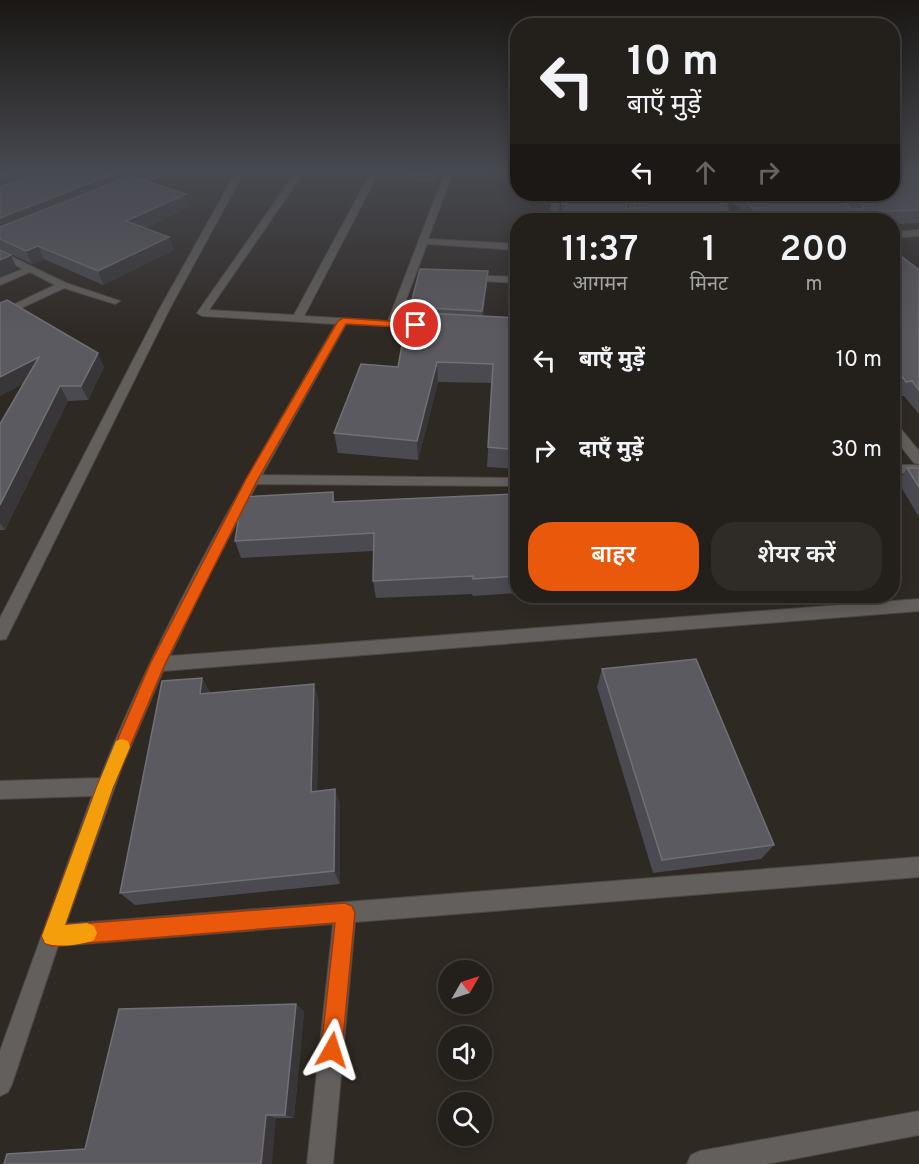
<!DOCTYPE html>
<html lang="hi">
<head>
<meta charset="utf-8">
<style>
  body { margin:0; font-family:Overpass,"Noto Sans Devanagari",sans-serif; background:#2f2c28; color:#f1f3f6; height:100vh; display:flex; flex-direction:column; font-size:22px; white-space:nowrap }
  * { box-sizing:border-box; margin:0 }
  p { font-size:20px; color:#a3a2a3 }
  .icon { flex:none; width:33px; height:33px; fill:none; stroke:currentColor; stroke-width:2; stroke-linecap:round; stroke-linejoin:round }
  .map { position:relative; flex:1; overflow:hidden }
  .details { position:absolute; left:510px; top:213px; width:390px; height:390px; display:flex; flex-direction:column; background:#231f1b; border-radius:24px; box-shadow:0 3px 15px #0003,0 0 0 2px #403d3a }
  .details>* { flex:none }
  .top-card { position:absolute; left:510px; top:18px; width:390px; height:183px; border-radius:24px; box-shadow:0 3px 15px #0003,0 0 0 2px #403d3a; background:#231f1b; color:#f1f3f6; overflow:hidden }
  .needle { width:39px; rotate:51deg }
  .controls { position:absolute; left:438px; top:960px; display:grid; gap:12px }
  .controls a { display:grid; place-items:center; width:54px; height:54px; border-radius:50%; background:#231f1b; box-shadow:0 3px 15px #0003,0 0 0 2px #403d3a; font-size:30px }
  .pin { position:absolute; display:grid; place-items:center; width:51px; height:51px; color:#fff; margin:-26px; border:3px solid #fff; border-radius:50%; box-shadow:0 2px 6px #0007 }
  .me { position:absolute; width:66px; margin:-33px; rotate:6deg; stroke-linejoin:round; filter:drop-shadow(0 0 4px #0008) }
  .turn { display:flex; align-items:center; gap:21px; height:126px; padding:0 18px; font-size:27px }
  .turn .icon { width:78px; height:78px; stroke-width:2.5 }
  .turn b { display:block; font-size:42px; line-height:51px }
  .lanes { display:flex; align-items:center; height:57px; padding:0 18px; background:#0003; justify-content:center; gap:30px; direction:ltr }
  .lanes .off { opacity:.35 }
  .eta { display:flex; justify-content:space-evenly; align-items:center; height:102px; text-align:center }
  .eta b { font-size:36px; font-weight:600; line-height:42px }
  .action { display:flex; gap:12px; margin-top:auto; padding:12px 18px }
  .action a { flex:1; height:69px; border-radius:24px; background:#ea580c; color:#fff; font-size:24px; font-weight:600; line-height:69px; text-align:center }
  .action a+a { background:#2f2c28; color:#f1f3f6 }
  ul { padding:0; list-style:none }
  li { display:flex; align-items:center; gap:18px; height:90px; padding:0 18px }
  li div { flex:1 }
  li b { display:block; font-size:22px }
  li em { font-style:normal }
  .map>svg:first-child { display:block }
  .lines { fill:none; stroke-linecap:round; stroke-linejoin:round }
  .minor-casing { stroke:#4d4742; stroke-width:2 }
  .minor { fill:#625f5c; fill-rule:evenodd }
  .wall { fill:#4a4a50 }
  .shaded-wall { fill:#383638 }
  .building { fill:#5b5a60; stroke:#717074; stroke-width:1.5 }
  .route { fill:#ea580c; stroke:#983908; stroke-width:1.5 }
  .slow { fill:#f59e0b }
</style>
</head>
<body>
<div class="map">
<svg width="919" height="1164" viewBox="0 0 919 1164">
  <rect width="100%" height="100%" fill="#2f2924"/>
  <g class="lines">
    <defs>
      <path id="minor" d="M 159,172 L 170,172 L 129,190 L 122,188 Z
        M 236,172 L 244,172 L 169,310 L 6,639 L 0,640 L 0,618 L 159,310 Z
        M 296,172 L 304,172 L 209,310 L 294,315 L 371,172 L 379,172 L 304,316 L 388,321 L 445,172 L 453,172 L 428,239 L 518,244 L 518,250 L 427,244 L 398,321 L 427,323 L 432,326 L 431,328 L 346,324 L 262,475 L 518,478 L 518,486 L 257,484 L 208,577 L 170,656 L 919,599 L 919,611 L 163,671 L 122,767 L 66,924 L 919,857 L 919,877 L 355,922 L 333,1164 L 307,1164 L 333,924 L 58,946 L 12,1084 L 8,1092 L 0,1096 L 0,1051 L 92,796 L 0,799 L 0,781 L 100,778 C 163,618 250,471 336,324 L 202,316 L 197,313 Z
        M 552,194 L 560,194 L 558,220 L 550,220 Z
        M 632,194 L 640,194 L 634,220 L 626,220 Z
        M 719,194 L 727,194 L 729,220 L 721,220 Z
        M 919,230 L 919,236 L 892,238 L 892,232 Z
        M 0,251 L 66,283 L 120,301 L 115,304 L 64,288 L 0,318 L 0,311 L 55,285 L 30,272 L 0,285 L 0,278 L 23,269 L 0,258 Z
        M 467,275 L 518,277 L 518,283 L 464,280 L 464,276 Z
        M 892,422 L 896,423 L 919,451 L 919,464 L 914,463 L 892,435 Z
        M 892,465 L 919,465 L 919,473 L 892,473 Z
        M 919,1111 L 919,1135 L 767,1164 L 687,1164 L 691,1155 L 700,1151 Z"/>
    </defs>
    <use href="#minor" class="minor-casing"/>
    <use href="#minor" class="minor"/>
  </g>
  <path class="wall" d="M 0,172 L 151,172 L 137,178 L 189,207 L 145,228 L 169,237 L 174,250 L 103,285 L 44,259 L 32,264 L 0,249 Z
    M 321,172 L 368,172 L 365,178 L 322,176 Z
    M 378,172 L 441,172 L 438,173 L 434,182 L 378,179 Z
    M 919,172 L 919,223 L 892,224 L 892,220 L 749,220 L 730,199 L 729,194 L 892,194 Z
    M 562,194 L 627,209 L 724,220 L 560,217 Z
    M 892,244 L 897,253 L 919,270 L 919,414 L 904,396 L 898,396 L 892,388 Z
    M 487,284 L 483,316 L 518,318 L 518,469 L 487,467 L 492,383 L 438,382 L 418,460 L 338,453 L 334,433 L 398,367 L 411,312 L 410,307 Z
    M 0,301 L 1,303 L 104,367 L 88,400 L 68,401 L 5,530 L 0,530 L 0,424 L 24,383 L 0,396 Z
    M 907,468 L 919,468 L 919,517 L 898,482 Z
    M 333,492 L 335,502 L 518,494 L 518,593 L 473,596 L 472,594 L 376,598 L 373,581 L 374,551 L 241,558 L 235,541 Z
    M 602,669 L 774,845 L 761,859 L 653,873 L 597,687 Z
    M 202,678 L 210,693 L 314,684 L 319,702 L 317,791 L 335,789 L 340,805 L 340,884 L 135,905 L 120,893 Z
    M 296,1004 L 304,1012 L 294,1118 L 276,1118 L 85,1149 Z"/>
  <path class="shaded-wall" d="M 16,172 L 53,172 L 0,191 L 0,178 Z
    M 119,172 L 151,172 L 0,233 L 0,218 Z
    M 435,172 L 441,172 L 438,173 L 434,182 L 434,176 Z
    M 186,194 L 189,207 L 131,234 L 126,221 Z
    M 169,237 L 174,250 L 103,285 L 98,271 Z
    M 38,246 L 44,259 L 32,264 L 26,251 Z
    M 11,255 L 17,269 L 0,277 L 0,260 Z
    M 488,271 L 487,284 L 481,325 L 482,311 Z
    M 98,353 L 104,367 L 88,400 L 81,386 Z
    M 39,357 L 46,371 L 0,396 L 0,377 Z
    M 437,362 L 438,382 L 418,460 L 417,441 Z
    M 60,386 L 68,401 L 5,530 L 0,523 L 0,505 Z
    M 202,678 L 211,696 L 200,694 Z
    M 314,684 L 319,702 L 317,807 L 311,792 Z
    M 335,789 L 340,805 L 340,884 L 334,871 Z
    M 296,1004 L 304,1012 L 294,1118 L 285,1115 Z
    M 266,1115 L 276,1118 L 272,1164 L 261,1164 Z"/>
  <path class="building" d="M 0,172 L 16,172 L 0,178 Z
    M 42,172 L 119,172 L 0,218 L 0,187 Z
    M 378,172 L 435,172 L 434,176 L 377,173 Z
    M 892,172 L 919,172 L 919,210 L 857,212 L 866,220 L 764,220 L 739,194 L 837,194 L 851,209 L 863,209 L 863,206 L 851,194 L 892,194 Z
    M 131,176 L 186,194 L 126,221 L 169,237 L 98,271 L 38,246 L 26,251 L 0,239 L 0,227 Z
    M 563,194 L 629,194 L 626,209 L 639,208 L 641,194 L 720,194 L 724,220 L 561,220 L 567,205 L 562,204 Z
    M 892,244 L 896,247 L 897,253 L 919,270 L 919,390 L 912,381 L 906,382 L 892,363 Z
    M 0,250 L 11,255 L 0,260 Z
    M 420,269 L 488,271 L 482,311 L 410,307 Z
    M 7,300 L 98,353 L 81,386 L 60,386 L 0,505 L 0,424 L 39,357 L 0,377 L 0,303 Z
    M 408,312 L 518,318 L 518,450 L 488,447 L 493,364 L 437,362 L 417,441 L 334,433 L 361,364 L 398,367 Z
    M 907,468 L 919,468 L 919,487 Z
    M 333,492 L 333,502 L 518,494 L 518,576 L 473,579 L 473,576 L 373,581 L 374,533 L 235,541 L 242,497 Z
    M 696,659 L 774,845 L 662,860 L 602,669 Z
    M 202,678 L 200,694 L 314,684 L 311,792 L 335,789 L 334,871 L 120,893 L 162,681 Z
    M 296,1004 L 285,1115 L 266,1115 L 261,1164 L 4,1164 L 7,1154 L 85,1149 L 119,1009 Z"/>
  <linearGradient id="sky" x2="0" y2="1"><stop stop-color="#1a1714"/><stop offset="0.51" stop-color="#474950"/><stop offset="1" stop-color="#474950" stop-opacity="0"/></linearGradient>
  <rect width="919" height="335" fill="url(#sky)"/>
  <path class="route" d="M 343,318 L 416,323 L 420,325 L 416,328 L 346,324 L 258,479 L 165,664 L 113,787 L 65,925 L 345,903 L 352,906 L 355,913 L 342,1050 L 339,1057 L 332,1060 L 324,1057 L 321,1050 L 335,923 L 52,946 L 45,943 L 42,936 L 97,787 L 150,664 L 246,479 L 338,321 Z"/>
  <path class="slow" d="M 122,739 L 128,741 L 130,747 L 113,787 L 65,925 L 87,923 L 94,926 L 97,933 L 94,940 C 81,945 58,948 45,943 L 42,936 L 97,787 L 116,741 Z"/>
</svg>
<div class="controls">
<a><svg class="needle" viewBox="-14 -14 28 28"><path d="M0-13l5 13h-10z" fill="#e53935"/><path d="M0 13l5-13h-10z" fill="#a3a2a3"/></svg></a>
<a><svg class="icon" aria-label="sound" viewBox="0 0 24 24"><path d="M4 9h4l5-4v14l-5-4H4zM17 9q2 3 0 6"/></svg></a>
<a><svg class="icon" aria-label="search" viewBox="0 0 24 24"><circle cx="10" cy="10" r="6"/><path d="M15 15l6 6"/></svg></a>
</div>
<div class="pin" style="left:416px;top:325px;background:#d93025"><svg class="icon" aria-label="arrive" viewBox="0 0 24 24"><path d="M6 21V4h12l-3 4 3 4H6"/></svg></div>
<svg class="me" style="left:332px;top:1050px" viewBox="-20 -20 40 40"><path d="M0-17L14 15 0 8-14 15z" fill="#ea580c" stroke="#fff" stroke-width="4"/></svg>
<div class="top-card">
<div class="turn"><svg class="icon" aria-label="left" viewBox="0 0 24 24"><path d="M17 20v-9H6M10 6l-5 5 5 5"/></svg><div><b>10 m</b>बाएँ मुड़ें</div></div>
<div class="lanes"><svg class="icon" aria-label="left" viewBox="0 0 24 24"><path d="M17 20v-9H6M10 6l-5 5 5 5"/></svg><svg class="icon off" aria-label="ahead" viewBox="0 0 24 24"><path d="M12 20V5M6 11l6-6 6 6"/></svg><svg class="icon off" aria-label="right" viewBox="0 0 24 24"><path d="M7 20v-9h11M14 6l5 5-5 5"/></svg></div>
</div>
<section class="details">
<div class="eta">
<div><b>11:37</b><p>आगमन</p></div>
<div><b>1</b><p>मिनट</p></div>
<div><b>200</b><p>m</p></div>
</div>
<ul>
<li><svg class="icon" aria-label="left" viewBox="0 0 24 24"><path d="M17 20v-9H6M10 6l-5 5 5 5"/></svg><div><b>बाएँ मुड़ें</b></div><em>10 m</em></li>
<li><svg class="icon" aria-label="right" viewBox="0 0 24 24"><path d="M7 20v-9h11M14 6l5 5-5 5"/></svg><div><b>दाएँ मुड़ें</b></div><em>30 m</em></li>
</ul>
<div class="action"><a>बाहर</a><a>शेयर करें</a></div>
</section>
</div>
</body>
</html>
